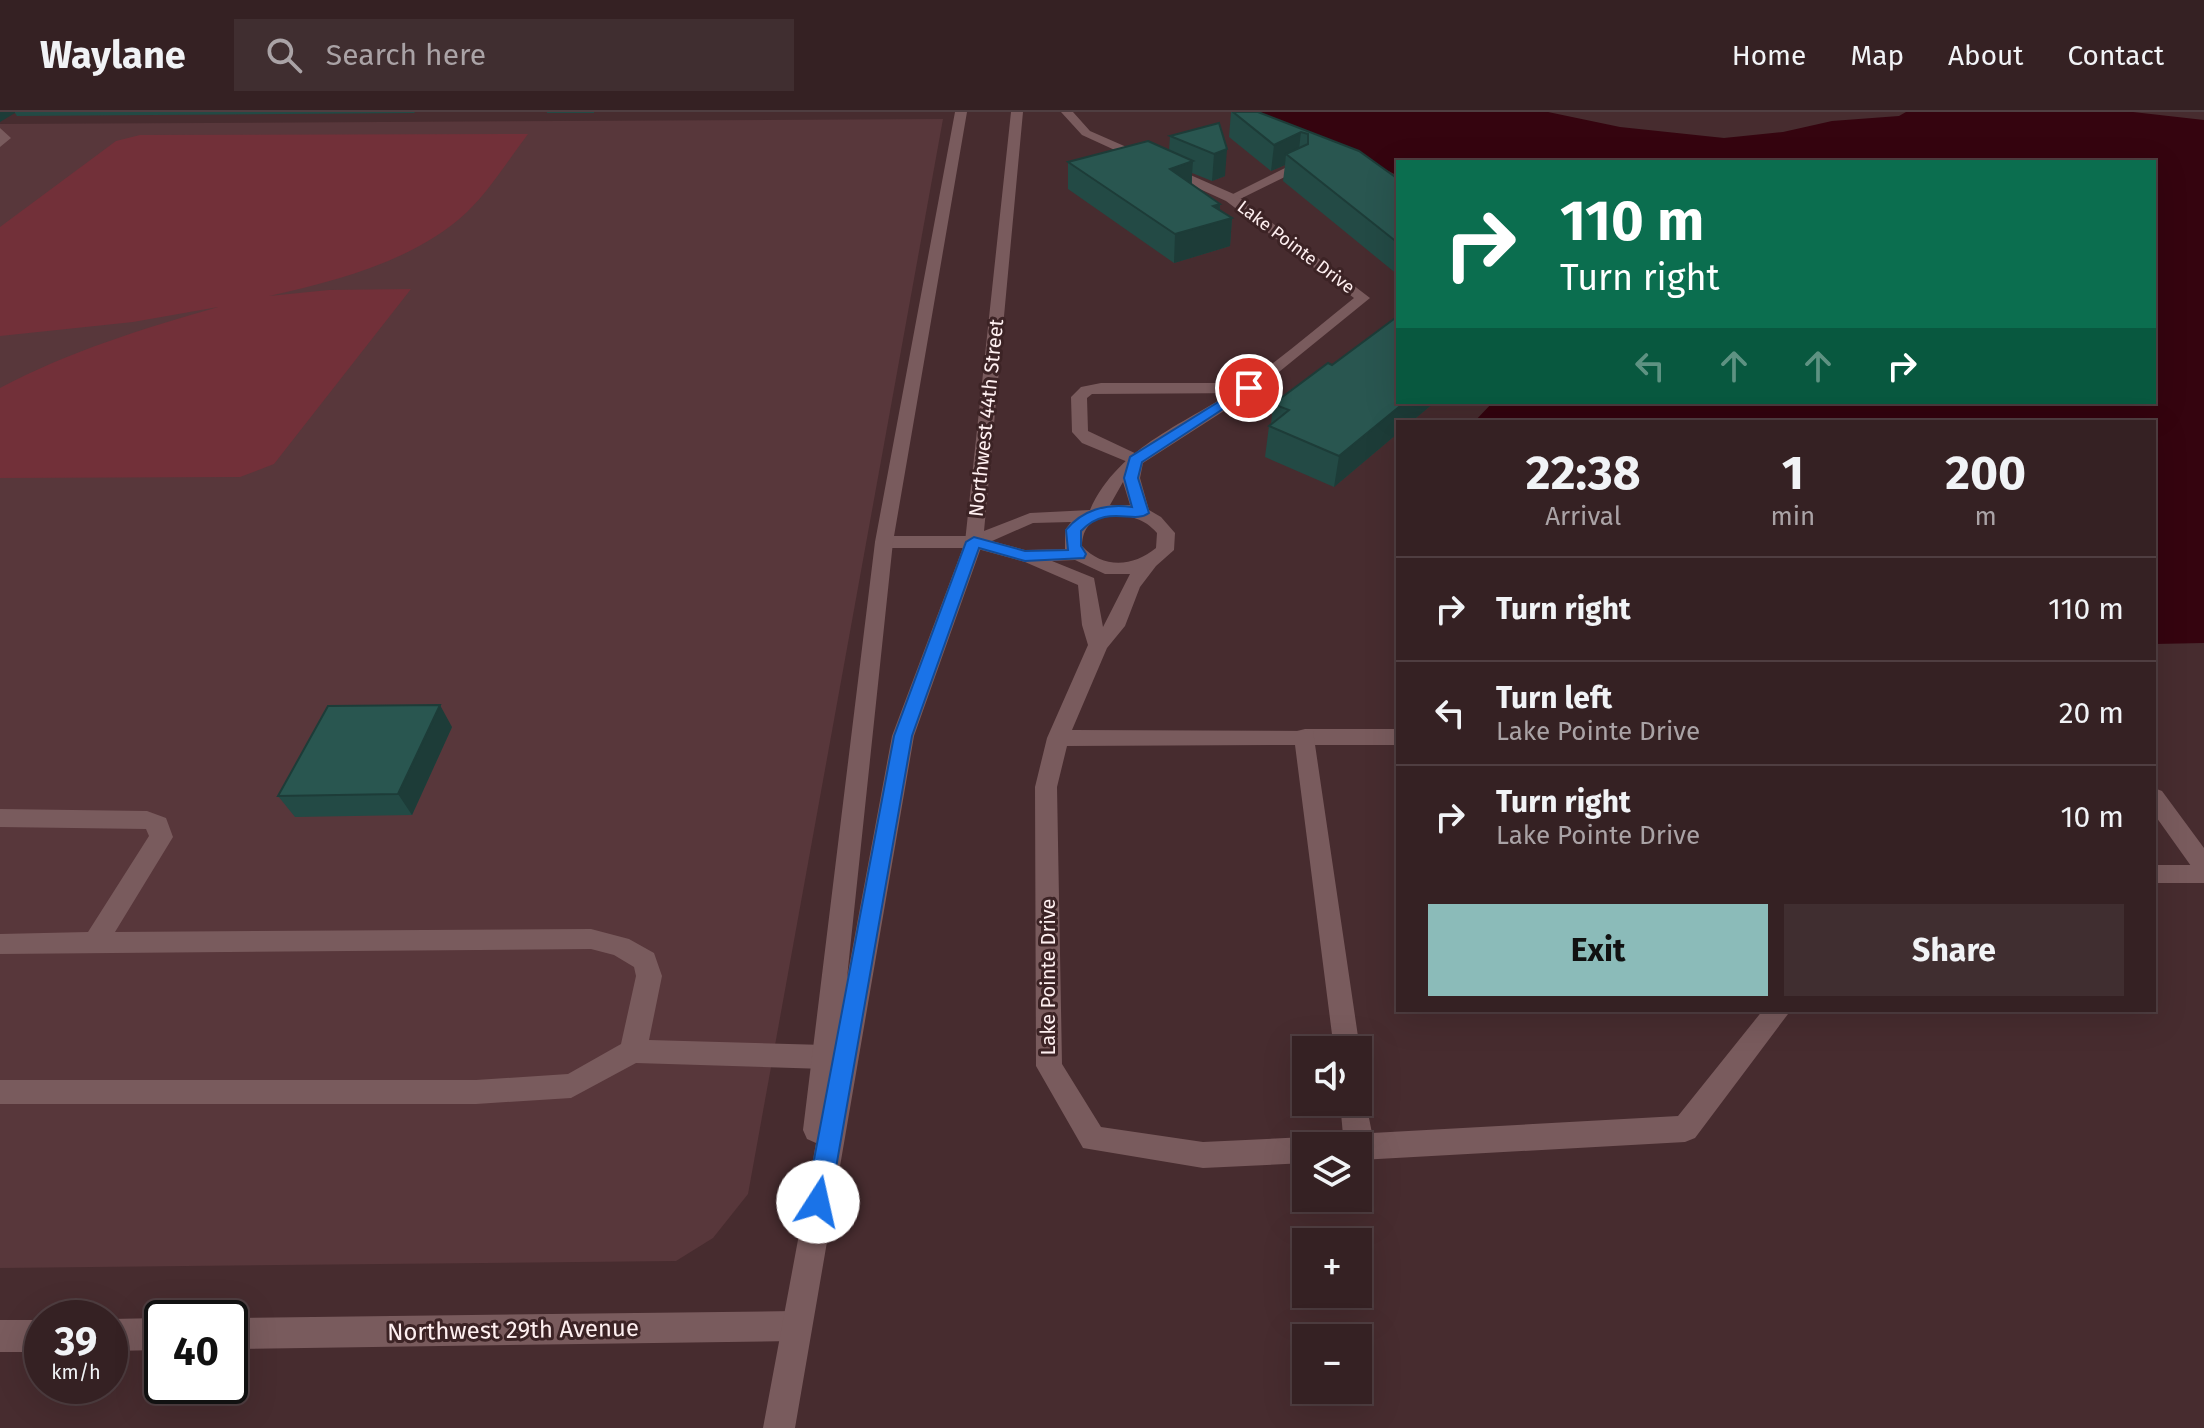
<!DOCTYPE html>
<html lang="en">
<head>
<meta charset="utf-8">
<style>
  body { margin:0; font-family:"Fira Sans",sans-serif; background:#402e30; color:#f1f3f6; height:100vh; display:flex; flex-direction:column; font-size:30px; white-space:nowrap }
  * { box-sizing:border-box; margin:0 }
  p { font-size:26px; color:#aaa3a6 }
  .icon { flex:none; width:44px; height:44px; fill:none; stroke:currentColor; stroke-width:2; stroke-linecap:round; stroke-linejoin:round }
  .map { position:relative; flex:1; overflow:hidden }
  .panel { position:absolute; left:1396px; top:308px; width:760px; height:592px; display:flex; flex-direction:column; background:#352123; border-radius:0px; box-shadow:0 8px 32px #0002,0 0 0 2px #4f3e41 }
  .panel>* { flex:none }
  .hud { position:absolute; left:1396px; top:48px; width:760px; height:244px; border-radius:0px; box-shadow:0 8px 32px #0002,0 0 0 2px #4f3e41; background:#0b6e4f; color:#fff; overflow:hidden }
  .fabs { position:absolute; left:1292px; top:924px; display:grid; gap:16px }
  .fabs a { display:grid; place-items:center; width:80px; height:80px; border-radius:0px; background:#352123; box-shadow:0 8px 32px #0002,0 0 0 2px #4f3e41; font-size:40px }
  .speed { position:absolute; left:24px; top:1188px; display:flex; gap:16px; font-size:40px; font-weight:700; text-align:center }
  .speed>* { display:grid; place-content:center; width:104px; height:104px; border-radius:50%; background:#352123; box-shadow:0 8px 32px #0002,0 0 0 2px #4f3e41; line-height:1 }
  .speed small { font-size:20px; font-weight:400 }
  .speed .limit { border:4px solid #111; border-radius:12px; background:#fff; color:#111 }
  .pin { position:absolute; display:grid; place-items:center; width:68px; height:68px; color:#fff; margin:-34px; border:4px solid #fff; border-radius:50%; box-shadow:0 2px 8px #0007 }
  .me { position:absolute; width:88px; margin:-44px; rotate:10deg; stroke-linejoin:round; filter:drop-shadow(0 0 6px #0008) }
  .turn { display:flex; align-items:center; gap:28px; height:168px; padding:0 32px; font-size:36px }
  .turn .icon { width:104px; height:104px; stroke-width:2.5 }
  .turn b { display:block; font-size:56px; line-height:68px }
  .lanes { display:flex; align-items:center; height:76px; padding:0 32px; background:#0003; justify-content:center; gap:40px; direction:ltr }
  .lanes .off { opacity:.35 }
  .eta { display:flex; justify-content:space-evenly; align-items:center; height:136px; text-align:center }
  .eta b { font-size:48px; font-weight:700; line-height:56px }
  .primary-button { display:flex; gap:16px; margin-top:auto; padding:16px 32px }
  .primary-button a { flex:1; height:92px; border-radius:0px; background:#8bbbb9; color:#111; font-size:32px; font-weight:700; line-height:92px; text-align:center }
  .primary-button a+a { background:#402e30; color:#f1f3f6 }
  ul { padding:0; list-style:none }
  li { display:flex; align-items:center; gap:24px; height:104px; padding:0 32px; border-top:2px solid #4f3e41 }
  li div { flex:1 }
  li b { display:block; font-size:30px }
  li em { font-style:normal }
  header { display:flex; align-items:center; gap:48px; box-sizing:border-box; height:112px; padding:0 40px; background:#352123; border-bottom:2px solid #4f3e41 }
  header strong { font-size:38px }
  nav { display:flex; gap:44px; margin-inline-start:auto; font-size:28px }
  .search { width:560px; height:72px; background:#402e30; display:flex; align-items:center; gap:20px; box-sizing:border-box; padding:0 28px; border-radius:0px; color:#aaa3a6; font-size:30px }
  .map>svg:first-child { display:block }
  .built { fill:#58373b }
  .green { fill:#723039 }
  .water { fill:#35040f }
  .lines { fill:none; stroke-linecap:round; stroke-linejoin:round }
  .service { fill:#795b5d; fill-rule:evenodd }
  .minor { fill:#795b5d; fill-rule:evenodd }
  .tertiary { fill:#795b5d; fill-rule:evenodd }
  .wall { fill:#234a45 }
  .shaded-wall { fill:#1d3c38 }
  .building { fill:#295650; stroke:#1d3c38; stroke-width:2 }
  .route { fill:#1a73e8; stroke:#114b97; stroke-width:2 }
  .labels { text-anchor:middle; stroke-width:6; stroke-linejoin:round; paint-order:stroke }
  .far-street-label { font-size:18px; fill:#feeff0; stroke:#3c2325 }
  .street-label { font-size:20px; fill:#feeff0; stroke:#3c2325 }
  .near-street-label { font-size:24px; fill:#feeff0; stroke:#3c2325 }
</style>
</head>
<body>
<header>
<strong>Waylane</strong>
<div class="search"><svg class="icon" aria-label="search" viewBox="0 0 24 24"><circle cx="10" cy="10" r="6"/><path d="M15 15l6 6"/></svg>Search here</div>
<nav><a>Home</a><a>Map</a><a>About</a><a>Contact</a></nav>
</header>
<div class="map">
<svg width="2204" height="1316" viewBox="0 0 2204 1316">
  <rect width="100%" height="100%" fill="#472c2f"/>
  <path class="built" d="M 943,7 L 748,1082 L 713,1126 L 676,1149 L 0,1156 L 0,12 Z"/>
  <path class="green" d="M 528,22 C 509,47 490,78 467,100 C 415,149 336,169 269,184 L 329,178 L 411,177 L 274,352 L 240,365 L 0,366 L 0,276 C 70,239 142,217 218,195 L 133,210 L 0,224 L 0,115 L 116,29 L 140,23 Z"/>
  <path class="water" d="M 1249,0 L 1548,0 L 1620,15 L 1724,26 L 1783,20 L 1832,9 L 1899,4 L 1906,0 L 2133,0 L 2204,8 L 2204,531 L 2154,532 L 2154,310 L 1474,310 L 1493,290 L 2154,290 L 2154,50 L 1398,50 L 1398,64 L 1349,38 Z"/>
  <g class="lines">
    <path class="service" d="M 0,16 L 11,26 L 0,35 Z
      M 1299,49 L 1303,50 L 1303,56 L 1236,89 L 1225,86 Z
      M 1101,271 L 1249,271 L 1257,276 L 1249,281 L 1092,282 L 1087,286 L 1088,319 L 1141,344 L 1144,348 L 1135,353 L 1082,331 L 1072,320 L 1071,285 L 1081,275 Z
      M 1305,617 L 1398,617 L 1398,633 L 1305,633 L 1297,631 L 1294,625 L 1297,619 Z
      M 2154,676 L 2162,679 L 2204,736 L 2204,763 L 2196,761 L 2154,702 Z
      M 0,697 L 147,699 L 166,706 L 173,725 L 115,820 L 591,817 L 629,827 L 654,841 L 662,864 L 649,928 L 825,933 L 834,937 L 838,945 L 834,953 L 825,957 L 636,951 L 571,986 L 476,992 L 0,992 L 0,968 L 476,968 L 568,962 L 621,932 L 636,864 L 634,855 L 614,843 L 591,837 L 0,842 L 0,822 L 88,820 L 149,724 L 146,717 L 0,715 Z"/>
    <path class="minor" d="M 1061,0 L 1073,0 L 1090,19 L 1236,83 L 1370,186 L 1258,277 L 1143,351 L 1140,366 L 1149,398 L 1161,405 L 1175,421 L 1174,438 L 1156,454 L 1140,475 L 1125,514 L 1107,536 L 1072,618 L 1313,619 L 1360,938 L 1358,943 L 1358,938 L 1334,938 L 1295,633 L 1067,634 L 1057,675 L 1062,952 L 1101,1015 L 1203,1030 L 1306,1025 L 1316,1029 L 1318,1034 L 1306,1034 L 1306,1051 L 1203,1056 L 1083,1036 L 1036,954 L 1035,675 L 1047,626 L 1088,533 L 1082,513 L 1078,473 L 1025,450 L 974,436 L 884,436 L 875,430 L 884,424 L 971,424 L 1030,401 L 1090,398 C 1119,333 1188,311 1243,273 C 1282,246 1318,215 1354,186 L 1226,89 L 1082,23 ZM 1123,370 L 1130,393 L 1110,393 ZM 1109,403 C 1129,403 1144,406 1157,421 L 1156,436 C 1133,455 1103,457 1082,434 C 1083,414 1091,409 1109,403 ZM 1071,410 L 1065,418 L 1065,437 L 1025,438 L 992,429 L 1033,411 ZM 1075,448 L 1105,462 L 1130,462 L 1103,515 L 1094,466 L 1052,449 Z
      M 2154,753 L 2204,753 L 2204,771 L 2154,771 Z
      M 1763,898 L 1791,898 L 1695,1026 L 1685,1030 L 1360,1048 L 1358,1034 L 1344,1034 L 1340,990 L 1358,990 L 1358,979 L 1364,981 L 1372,1021 L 1678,1004 Z
      M 795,1199 L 806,1203 L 810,1214 L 806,1225 L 795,1229 L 230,1237 L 229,1206 Z
      M 162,1206 L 162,1238 L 110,1239 L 110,1207 Z
      M 0,1208 L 42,1208 L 42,1240 L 0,1240 Z"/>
    <path class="tertiary" d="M 955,0 L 967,0 L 893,430 L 847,866 L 892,624 L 965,430 L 1011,0 L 1023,0 L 983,430 L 914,624 L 795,1316 L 763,1316 L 816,1031 L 807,1027 L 803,1018 L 875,430 Z"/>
  </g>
  <path class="wall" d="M 0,0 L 415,0 L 414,1 L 17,4 L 15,1 Z
    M 547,0 L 594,0 L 594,1 L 547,1 Z
    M 1231,0 L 1258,0 L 1359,39 L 1398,67 L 1398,163 L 1283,69 L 1285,53 L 1271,59 L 1229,25 Z
    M 1219,11 L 1225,64 L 1212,69 L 1192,61 L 1192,72 L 1220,92 L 1220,98 L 1232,106 L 1230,134 L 1174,151 L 1068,77 L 1068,50 L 1169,39 L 1170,24 Z
    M 1332,253 L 1398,290 L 1435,290 L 1411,310 L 1398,310 L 1398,321 L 1334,375 L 1265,345 L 1269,314 L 1271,312 L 1273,292 Z
    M 452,615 L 412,703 L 295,705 L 278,684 Z"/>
  <path class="shaded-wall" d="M 0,0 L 15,0 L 15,1 L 0,10 Z
    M 1301,20 L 1298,46 L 1286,42 L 1285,53 L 1271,59 L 1274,33 Z
    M 1227,37 L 1225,64 L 1212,69 L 1214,42 Z
    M 1193,49 L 1191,76 L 1170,57 Z
    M 1220,92 L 1219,110 L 1232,106 L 1230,134 L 1174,151 L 1175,122 L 1213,94 Z
    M 1405,290 L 1435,290 L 1411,310 L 1398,310 L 1398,321 L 1334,375 L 1339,344 Z
    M 440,593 L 452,615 L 412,703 L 398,682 Z"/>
  <path class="building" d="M 1233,0 L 1258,0 L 1359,39 L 1398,67 L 1398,131 L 1286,42 L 1308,32 L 1308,22 L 1301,20 L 1274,33 Z
    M 1219,11 L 1227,37 L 1214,42 L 1170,24 Z
    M 1148,29 L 1193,49 L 1170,57 L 1220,92 L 1213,94 L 1232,106 L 1175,122 L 1068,50 Z
    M 1398,204 L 1398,290 L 1405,290 L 1339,344 L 1269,314 L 1289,298 L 1273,292 L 1328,251 L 1332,253 Z
    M 440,593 L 398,682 L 278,684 L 328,594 Z"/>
  <path class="route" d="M 1244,274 L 1255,276 L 1142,350 L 1138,366 L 1149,401 C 1133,413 1108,391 1081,419 L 1081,434 L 1086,442 L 1084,446 L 1025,449 L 979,436 L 912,624 L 830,1090 L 826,1098 L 818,1102 L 809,1098 L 806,1090 L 894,624 L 966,430 L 974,425 L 1025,439 L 1068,438 L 1066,418 C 1082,398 1107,391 1132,395 L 1124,366 L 1130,345 Z"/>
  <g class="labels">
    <g class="far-street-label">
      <text transform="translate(1296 135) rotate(37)" y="6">Lake Pointe Drive</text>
    </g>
    <g class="street-label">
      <text transform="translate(986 306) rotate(-84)" y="7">Northwest 44th Street</text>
      <text transform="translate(1048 865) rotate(-90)" y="7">Lake Pointe Drive</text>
    </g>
    <g class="near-street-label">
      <text transform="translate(513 1218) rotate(-1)" y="8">Northwest 29th Avenue</text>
    </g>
  </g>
</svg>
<div class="fabs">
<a><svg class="icon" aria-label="sound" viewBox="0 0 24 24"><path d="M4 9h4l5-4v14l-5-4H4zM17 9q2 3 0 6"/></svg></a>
<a><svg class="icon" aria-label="layers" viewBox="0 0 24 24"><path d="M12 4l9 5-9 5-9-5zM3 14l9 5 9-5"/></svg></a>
<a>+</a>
<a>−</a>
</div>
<div class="speed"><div>39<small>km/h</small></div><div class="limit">40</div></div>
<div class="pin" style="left:1249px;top:276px;background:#d93025"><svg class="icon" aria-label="arrive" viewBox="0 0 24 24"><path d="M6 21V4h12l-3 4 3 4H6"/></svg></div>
<svg class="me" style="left:818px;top:1090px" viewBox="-20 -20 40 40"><circle r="19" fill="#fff"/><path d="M0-13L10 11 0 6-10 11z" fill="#1a73e8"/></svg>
<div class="hud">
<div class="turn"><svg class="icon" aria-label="right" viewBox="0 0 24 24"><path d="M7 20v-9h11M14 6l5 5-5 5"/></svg><div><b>110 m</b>Turn right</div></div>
<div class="lanes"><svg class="icon off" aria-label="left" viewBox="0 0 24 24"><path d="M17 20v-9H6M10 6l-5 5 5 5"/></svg><svg class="icon off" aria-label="ahead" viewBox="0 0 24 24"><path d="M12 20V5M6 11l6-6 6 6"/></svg><svg class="icon off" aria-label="ahead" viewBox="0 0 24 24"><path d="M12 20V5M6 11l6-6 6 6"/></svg><svg class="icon" aria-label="right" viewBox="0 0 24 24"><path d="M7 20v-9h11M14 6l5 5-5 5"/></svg></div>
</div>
<section class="panel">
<div class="eta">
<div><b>22:38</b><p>Arrival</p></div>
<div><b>1</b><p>min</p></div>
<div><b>200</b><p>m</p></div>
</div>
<ul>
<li><svg class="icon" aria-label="right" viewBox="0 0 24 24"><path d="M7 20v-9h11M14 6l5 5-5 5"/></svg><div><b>Turn right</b></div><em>110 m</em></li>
<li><svg class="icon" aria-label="left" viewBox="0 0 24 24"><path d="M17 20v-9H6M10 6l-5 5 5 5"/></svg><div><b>Turn left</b><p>Lake Pointe Drive</p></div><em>20 m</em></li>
<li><svg class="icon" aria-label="right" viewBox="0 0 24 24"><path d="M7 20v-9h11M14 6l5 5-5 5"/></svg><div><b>Turn right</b><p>Lake Pointe Drive</p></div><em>10 m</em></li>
</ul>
<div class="primary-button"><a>Exit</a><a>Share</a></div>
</section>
</div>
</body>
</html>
